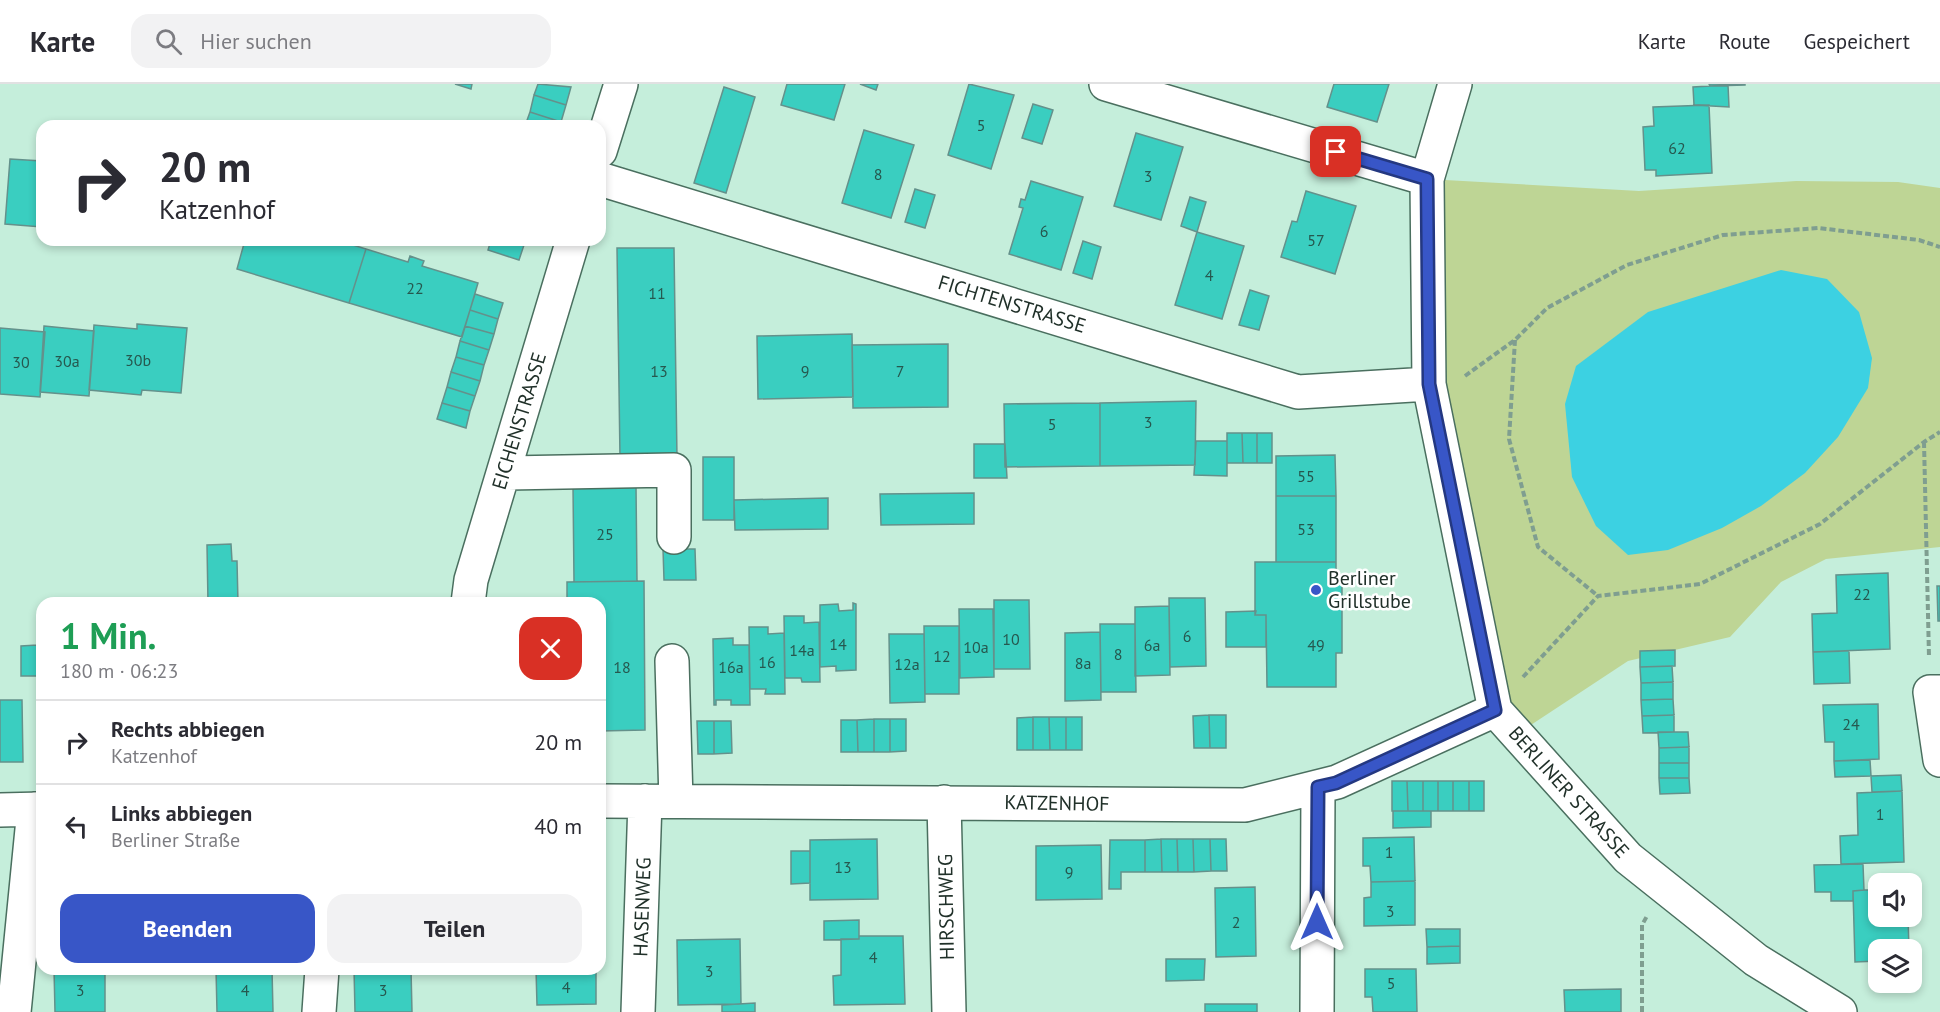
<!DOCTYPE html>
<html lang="de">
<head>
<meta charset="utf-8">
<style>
  body { margin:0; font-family:"PT Sans",sans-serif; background:#f2f2f3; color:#2b2b33; height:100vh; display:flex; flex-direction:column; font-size:22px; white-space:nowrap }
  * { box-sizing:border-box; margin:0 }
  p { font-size:20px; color:#7c7c81 }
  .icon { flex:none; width:33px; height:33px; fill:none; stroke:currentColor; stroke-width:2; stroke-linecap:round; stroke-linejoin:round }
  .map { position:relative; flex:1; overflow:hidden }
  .drawer { position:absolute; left:36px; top:513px; width:570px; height:378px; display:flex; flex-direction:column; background:#fff; border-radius:18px; box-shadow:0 3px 9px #0003 }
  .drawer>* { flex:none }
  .banner { position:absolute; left:36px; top:36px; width:570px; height:126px; border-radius:18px; box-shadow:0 3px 9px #0003; background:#fff; color:#2b2b33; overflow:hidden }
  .buttons { position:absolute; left:1868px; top:789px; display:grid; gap:12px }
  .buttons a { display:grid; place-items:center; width:54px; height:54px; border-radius:12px; background:#fff; box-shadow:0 3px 9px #0003; font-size:30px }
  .pin { position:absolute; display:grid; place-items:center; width:51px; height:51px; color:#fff; margin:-26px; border-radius:12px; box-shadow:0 3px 9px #0006 }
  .me { position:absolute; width:66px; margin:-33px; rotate:0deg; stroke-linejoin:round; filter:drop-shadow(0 0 4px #0008) }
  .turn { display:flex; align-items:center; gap:21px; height:126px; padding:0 24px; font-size:27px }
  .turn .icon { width:78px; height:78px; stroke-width:2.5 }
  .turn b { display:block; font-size:42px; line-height:51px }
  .round { display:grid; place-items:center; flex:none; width:63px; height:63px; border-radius:18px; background:#f2f2f3 }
  .head { display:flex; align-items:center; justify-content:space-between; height:102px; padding:0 24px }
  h1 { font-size:36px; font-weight:800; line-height:45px; color:#1e9e55 }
  .primary-button { display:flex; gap:12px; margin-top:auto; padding:12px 24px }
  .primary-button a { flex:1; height:69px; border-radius:18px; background:#3856c7; color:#fff; font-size:24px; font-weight:800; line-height:69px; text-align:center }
  .primary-button a+a { background:#f2f2f3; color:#2b2b33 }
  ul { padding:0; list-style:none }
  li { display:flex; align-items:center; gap:18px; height:84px; padding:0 24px; border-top:2px solid #e1e1e2 }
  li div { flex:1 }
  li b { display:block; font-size:22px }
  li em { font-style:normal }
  header { display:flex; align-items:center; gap:36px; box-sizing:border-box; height:84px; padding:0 30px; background:#fff; border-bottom:2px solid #e1e1e2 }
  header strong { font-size:28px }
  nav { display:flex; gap:33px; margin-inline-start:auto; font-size:21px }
  .search { width:420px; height:54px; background:#f2f2f3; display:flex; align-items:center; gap:15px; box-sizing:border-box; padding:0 21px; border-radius:18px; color:#7c7c81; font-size:22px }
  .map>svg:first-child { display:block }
  .green { fill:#bed595 }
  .water { fill:#3cd1e2 }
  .building { fill:#3acec0; stroke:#64918b; stroke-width:1.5 }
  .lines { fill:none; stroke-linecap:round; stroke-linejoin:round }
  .minor-casing { stroke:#4a6f5f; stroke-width:36 }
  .path { stroke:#7f9e90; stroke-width:4; stroke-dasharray:6 3; stroke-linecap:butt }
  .minor { stroke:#fff; stroke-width:33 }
  .route-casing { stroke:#243881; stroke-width:15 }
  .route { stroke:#3856c7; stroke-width:10 }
  .poi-dot { fill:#3856c7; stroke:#fff; stroke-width:2 }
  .labels { text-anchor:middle; stroke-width:5; stroke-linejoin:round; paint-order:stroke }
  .number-label { font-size:16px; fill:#26584f }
  .street-label { font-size:20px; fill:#203029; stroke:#fff }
  .poi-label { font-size:20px; fill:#203029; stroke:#fff; text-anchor:start }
</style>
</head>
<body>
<header>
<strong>Karte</strong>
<div class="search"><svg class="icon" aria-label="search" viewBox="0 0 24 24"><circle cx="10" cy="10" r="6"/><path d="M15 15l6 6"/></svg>Hier suchen</div>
<nav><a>Karte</a><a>Route</a><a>Gespeichert</a></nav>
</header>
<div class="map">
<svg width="1940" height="928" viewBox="0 0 1940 928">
  <rect width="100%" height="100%" fill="#c5eedb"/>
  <path class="green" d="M 1427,95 L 1639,107 L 1796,97 L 1898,98 L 1940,104 L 1940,463 L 1826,475 L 1781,498 L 1730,553 L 1628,577 L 1517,650 L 1429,300 Z"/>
  <path class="water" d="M 1781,186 L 1827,195 L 1859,228 L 1872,274 L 1868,304 L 1838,353 L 1805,389 L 1761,422 L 1722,444 L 1668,466 L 1628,471 L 1596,442 L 1572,393 L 1565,320 L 1576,282 L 1648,228 Z"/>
  <path class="building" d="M 455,0 L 472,0 L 471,5 Z
    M 538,0 L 571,3 L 566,21 L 534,11 Z
    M 787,0 L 845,0 L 834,36 L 781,21 Z
    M 860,0 L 878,0 L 876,6 Z
    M 969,0 L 1014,11 L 991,85 L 948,71 Z
    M 1334,0 L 1389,0 L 1377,38 L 1327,23 Z
    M 1709,0 L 1745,0 L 1745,1 L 1710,2 Z
    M 1728,1 L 1729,23 L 1694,21 L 1693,3 Z
    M 724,3 L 755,13 L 726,109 L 694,99 Z
    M 534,11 L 566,21 L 561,38 L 530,28 Z
    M 1033,20 L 1053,26 L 1042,60 L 1022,54 Z
    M 1709,21 L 1712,89 L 1656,92 L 1656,86 L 1645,86 L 1643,43 L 1654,42 L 1653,23 Z
    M 530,28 L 561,38 L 559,42 L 525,42 Z
    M 864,46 L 914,61 L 891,134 L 842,119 Z
    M 1136,49 L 1183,63 L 1161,136 L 1114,122 Z
    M 10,75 L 42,77 L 42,143 L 5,140 Z
    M 1031,97 L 1083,113 L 1061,186 L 1009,170 L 1023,124 L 1019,123 L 1021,115 L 1025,116 Z
    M 915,105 L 935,111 L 925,144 L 905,138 Z
    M 1306,107 L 1356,122 L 1335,190 L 1281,173 L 1292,137 L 1297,138 Z
    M 1190,113 L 1206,118 L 1197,148 L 1181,142 Z
    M 1197,148 L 1244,162 L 1222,235 L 1175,221 Z
    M 245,156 L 337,156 L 366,165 L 349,219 L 237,185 Z
    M 491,156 L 525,158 L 519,176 L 488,166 Z
    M 1083,157 L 1101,163 L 1092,195 L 1073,189 Z
    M 617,164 L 674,164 L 677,374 L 620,374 Z
    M 366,165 L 408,178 L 410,172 L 424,177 L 422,182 L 478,199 L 462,253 L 349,219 Z
    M 1250,206 L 1269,212 L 1259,246 L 1239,241 Z
    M 475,210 L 503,219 L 498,235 L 470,226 Z
    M 470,226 L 498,235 L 494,250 L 465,242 Z
    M 137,240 L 187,244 L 181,309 L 142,306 L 141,311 L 89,306 L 94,241 L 137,245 Z
    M 44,242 L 94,247 L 89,312 L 40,308 Z
    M 465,242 L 494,250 L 489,266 L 460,257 Z
    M 0,244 L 45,248 L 40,313 L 0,310 Z
    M 852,250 L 853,313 L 758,315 L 757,252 Z
    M 460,257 L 489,266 L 484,281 L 456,273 Z
    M 948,260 L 948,323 L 853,324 L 852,261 Z
    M 456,273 L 484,281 L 480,297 L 451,288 Z
    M 451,288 L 480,297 L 475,312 L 447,303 Z
    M 447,303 L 475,312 L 470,327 L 442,319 Z
    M 1196,317 L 1195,381 L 1100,382 L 1100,319 Z
    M 442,319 L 470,327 L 466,344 L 437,335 Z
    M 1100,319 L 1100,382 L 1005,383 L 1004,320 Z
    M 1227,349 L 1242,349 L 1243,379 L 1227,379 Z
    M 1242,349 L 1257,349 L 1257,379 L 1243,379 Z
    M 1257,349 L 1272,349 L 1272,379 L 1257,379 Z
    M 1196,357 L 1227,357 L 1227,392 L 1194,391 Z
    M 974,360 L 1005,360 L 1007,394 L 974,394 Z
    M 1335,371 L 1336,412 L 1276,412 L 1276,372 Z
    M 703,373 L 734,373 L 734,436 L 703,436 Z
    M 636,401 L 637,497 L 574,498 L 573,402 Z
    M 974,409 L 974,440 L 881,441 L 880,410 Z
    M 1276,412 L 1336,412 L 1336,478 L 1276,478 Z
    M 828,414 L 828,445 L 735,446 L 734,416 Z
    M 231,460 L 232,477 L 237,477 L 238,519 L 208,519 L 207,461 Z
    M 663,465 L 695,465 L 696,496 L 664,496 Z
    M 1255,478 L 1336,478 L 1336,498 L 1342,497 L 1342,569 L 1336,569 L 1336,603 L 1267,603 L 1266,531 L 1255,531 Z
    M 1888,489 L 1890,565 L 1813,568 L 1812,530 L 1837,529 L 1836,491 Z
    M 644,497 L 645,646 L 600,647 L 600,519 L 567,519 L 567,498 Z
    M 1937,502 L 1940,502 L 1940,537 L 1938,537 Z
    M 1169,514 L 1205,514 L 1206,582 L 1170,583 Z
    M 994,516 L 1029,516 L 1030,585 L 994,585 Z
    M 853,519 L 856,520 L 856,586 L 836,587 L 836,582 L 820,583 L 820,521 L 838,520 L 839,527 L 853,526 Z
    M 1169,522 L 1170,591 L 1135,592 L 1135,523 Z
    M 959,525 L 993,525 L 994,593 L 960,594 Z
    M 1256,527 L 1255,531 L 1266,531 L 1266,563 L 1226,563 L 1226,528 Z
    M 784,532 L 804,532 L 804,539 L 819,538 L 820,598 L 802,598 L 801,594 L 785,594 Z
    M 1100,540 L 1135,540 L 1136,608 L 1101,608 Z
    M 924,542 L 959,542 L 959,610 L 925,610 Z
    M 749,543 L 768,543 L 768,550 L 784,549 L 785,610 L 765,610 L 766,605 L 750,605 Z
    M 1100,548 L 1101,616 L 1065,617 L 1065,549 Z
    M 889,550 L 924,550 L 925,618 L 890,619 Z
    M 733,554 L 733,561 L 749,561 L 750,621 L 731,621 L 731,616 L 716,616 L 716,621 L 714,621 L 713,555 Z
    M 38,560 L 42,560 L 42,592 L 38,592 Z
    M 37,561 L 37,592 L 21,592 L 21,562 Z
    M 1675,566 L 1675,582 L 1640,583 L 1640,567 Z
    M 1849,567 L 1850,599 L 1814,600 L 1813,568 Z
    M 1672,582 L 1673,598 L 1641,599 L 1640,583 Z
    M 1673,598 L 1673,615 L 1641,616 L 1641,599 Z
    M 1673,615 L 1674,631 L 1642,632 L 1641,616 Z
    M 0,616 L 22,616 L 23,678 L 0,678 Z
    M 1878,620 L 1879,675 L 1834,677 L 1834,658 L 1825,658 L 1823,621 Z
    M 1209,631 L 1210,664 L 1194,664 L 1193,632 Z
    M 1209,631 L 1226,631 L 1226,664 L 1210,664 Z
    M 1674,631 L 1674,648 L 1643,649 L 1642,632 Z
    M 1033,633 L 1033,666 L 1017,666 L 1017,634 Z
    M 1033,633 L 1049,633 L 1050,666 L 1033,666 Z
    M 1049,633 L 1066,633 L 1066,666 L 1050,666 Z
    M 1066,633 L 1082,633 L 1082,666 L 1066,666 Z
    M 874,635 L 890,635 L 890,668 L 874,668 Z
    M 874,635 L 874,668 L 858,668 L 857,636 Z
    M 890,635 L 906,635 L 906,667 L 890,668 Z
    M 841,636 L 857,636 L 858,668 L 841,668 Z
    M 697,637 L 714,637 L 714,670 L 698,670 Z
    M 714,637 L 731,637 L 732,669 L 714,670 Z
    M 1658,648 L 1688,648 L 1689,663 L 1659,664 Z
    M 1689,663 L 1689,679 L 1659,679 L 1659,664 Z
    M 1870,676 L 1871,692 L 1835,693 L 1834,677 Z
    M 1659,679 L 1689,679 L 1689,694 L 1659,694 Z
    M 1901,691 L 1902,707 L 1872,708 L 1871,692 Z
    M 1659,694 L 1689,694 L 1690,709 L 1660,710 Z
    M 1392,697 L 1407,697 L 1408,727 L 1392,727 Z
    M 1407,697 L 1423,697 L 1423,727 L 1408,727 Z
    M 1423,697 L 1438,697 L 1438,727 L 1423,727 Z
    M 1438,697 L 1453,697 L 1453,727 L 1438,727 Z
    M 1453,697 L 1469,697 L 1469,727 L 1453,727 Z
    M 1469,697 L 1484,697 L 1484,727 L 1469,727 Z
    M 1902,707 L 1904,778 L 1841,780 L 1840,752 L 1858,751 L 1857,709 Z
    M 1393,727 L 1431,727 L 1431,743 L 1393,744 Z
    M 1414,753 L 1415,797 L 1371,798 L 1370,782 L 1363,782 L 1363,754 Z
    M 877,755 L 878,815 L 810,816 L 810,756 Z
    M 1161,755 L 1162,788 L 1145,788 L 1145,756 Z
    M 1161,755 L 1177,755 L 1178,788 L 1162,788 Z
    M 1177,755 L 1193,755 L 1194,788 L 1178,788 Z
    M 1193,755 L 1210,755 L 1211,787 L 1194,788 Z
    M 1210,755 L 1226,755 L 1227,787 L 1211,787 Z
    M 1110,756 L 1145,756 L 1145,788 L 1121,788 L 1121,805 L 1109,805 Z
    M 1101,761 L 1102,815 L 1036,816 L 1036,762 Z
    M 791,767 L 810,767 L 810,799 L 791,800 Z
    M 1863,780 L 1864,806 L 1853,807 L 1853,817 L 1831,817 L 1831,808 L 1815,808 L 1814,781 Z
    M 1415,797 L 1415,841 L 1364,842 L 1364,814 L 1371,813 L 1371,798 Z
    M 1255,803 L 1256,872 L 1216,873 L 1215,804 Z
    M 1864,806 L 1878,806 L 1878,832 L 1908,832 L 1909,866 L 1878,866 L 1878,877 L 1855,878 L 1853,807 Z
    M 859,836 L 859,855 L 824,856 L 824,837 Z
    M 1426,845 L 1460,845 L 1460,862 L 1427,863 Z
    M 859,852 L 903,852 L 905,920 L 834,921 L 833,892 L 841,891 L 841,855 L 859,855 Z
    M 740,855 L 741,920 L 678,921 L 677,856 Z
    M 1460,862 L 1460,879 L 1427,880 L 1427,863 Z
    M 1166,875 L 1205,875 L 1204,896 L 1166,897 Z
    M 54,885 L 105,885 L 105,928 L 55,928 Z
    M 216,885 L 272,885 L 273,928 L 217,928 Z
    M 354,885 L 411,885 L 412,928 L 355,928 Z
    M 536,885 L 596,885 L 596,920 L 537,921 Z
    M 1365,885 L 1416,885 L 1417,928 L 1373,928 L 1372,913 L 1365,913 Z
    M 1621,905 L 1621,928 L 1565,928 L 1564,906 Z
    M 755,919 L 755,928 L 722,928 L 722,921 Z
    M 1205,920 L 1257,920 L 1257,928 L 1205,928 Z"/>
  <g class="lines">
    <defs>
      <path id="minor" d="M 1106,0 L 1427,95
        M 1455,0 L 1427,95 L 1429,300 L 1495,626 L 1628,774 L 1756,876 L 1840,928
        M 600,67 L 621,0
        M 600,95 L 1298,308 L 1429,300
        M 504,389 L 674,386 L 674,453
        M 468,519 L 471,496 L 573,156
        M 672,577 L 676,717
        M 1940,608 L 1930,608 L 1940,676
        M 600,717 L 1245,721 L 1337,698 L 1495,626
        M 944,718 L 949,928
        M 0,726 L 42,725
        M 14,928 L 34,725
        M 319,928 L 322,885
        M 638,928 L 645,717
        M 1317,928 L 1318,703"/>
    </defs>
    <use href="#minor" class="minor-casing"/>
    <path class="path" d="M 1515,256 L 1509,355 L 1538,463 L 1598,512
      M 1465,292 L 1515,256 L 1547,224 L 1627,181 L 1723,151 L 1818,144 L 1919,156 L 1940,163
      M 1924,358 L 1929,573
      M 1523,593 L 1598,512 L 1700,500 L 1820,440 L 1924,358 L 1940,348
      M 1642,928 L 1642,841 L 1647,832"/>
    <use href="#minor" class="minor"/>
  </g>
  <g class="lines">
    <defs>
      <path id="route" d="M 1317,838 L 1318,703 L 1336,699 L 1495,626 L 1429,300 L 1427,95 L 1336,68"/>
    </defs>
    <use href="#route" class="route-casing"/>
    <use href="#route" class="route"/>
  </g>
  <circle class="poi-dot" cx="1316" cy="506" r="6"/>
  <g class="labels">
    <g class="number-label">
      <text x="981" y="47">5</text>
      <text x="1677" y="70">62</text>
      <text x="878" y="96">8</text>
      <text x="1148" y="98">3</text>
      <text x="1044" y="153">6</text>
      <text x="1316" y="162">57</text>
      <text x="1209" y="197">4</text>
      <text x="415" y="210">22</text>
      <text x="657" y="215">11</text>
      <text x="138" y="282">30b</text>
      <text x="67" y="283">30a</text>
      <text x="21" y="284">30</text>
      <text x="659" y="293">13</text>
      <text x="805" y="293">9</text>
      <text x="900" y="293">7</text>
      <text x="1148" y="344">3</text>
      <text x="1052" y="346">5</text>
      <text x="1306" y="398">55</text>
      <text x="1306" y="451">53</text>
      <text x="605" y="456">25</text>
      <text x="1862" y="516">22</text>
      <text x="1187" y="558">6</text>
      <text x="1011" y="561">10</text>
      <text x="838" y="566">14</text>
      <text x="1152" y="567">6a</text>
      <text x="1316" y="567">49</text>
      <text x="976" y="569">10a</text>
      <text x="802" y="572">14a</text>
      <text x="1118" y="576">8</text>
      <text x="942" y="578">12</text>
      <text x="767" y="584">16</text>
      <text x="1083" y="585">8a</text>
      <text x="907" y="586">12a</text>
      <text x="622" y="589">18</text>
      <text x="731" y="589">16a</text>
      <text x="1851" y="646">24</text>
      <text x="1880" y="736">1</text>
      <text x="1389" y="774">1</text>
      <text x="843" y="789">13</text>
      <text x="1069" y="794">9</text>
      <text x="1390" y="833">3</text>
      <text x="1236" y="844">2</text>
      <text x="873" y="879">4</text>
      <text x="709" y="893">3</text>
      <text x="1391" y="905">5</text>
      <text x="566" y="909">4</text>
      <text x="80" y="912">3</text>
      <text x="245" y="912">4</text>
      <text x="383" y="912">3</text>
    </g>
    <g class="street-label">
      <text transform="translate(1012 220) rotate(17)" y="7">FICHTENSTRASSE</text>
      <text transform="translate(519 337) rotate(-73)" y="7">EICHENSTRASSE</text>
      <text transform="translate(1569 708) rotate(48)" y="7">BERLINER STRASSE</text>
      <text transform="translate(1057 719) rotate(1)" y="7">KATZENHOF</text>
      <text transform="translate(642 823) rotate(-88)" y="7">HASENWEG</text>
      <text transform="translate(946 823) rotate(-91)" y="7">HIRSCHWEG</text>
    </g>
    <g class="poi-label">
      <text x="1328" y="501">Berliner<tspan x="1328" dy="23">Grillstube</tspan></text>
    </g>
  </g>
</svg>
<div class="buttons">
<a><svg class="icon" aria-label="sound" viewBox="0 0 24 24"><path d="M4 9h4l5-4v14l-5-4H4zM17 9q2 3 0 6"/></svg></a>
<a><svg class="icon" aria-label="layers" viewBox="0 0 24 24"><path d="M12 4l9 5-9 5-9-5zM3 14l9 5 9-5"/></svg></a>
</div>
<div class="pin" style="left:1336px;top:68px;background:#d93025"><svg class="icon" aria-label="arrive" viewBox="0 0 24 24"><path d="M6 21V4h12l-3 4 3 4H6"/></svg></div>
<svg class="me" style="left:1317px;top:838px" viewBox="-20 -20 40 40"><path d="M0-17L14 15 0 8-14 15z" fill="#3856c7" stroke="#fff" stroke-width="4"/></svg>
<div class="banner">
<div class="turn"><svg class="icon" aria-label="right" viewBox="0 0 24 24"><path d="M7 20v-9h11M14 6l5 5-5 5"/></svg><div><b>20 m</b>Katzenhof</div></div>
</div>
<section class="drawer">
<div class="head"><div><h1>1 Min.</h1><p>180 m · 06:23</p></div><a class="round" style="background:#d93025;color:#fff"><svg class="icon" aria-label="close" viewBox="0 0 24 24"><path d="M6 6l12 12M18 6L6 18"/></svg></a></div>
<ul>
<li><svg class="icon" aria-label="right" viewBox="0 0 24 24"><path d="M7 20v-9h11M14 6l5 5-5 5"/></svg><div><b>Rechts abbiegen</b><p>Katzenhof</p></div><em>20 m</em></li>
<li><svg class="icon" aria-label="left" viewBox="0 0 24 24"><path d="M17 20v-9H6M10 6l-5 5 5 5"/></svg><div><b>Links abbiegen</b><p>Berliner Straße</p></div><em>40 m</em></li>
</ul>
<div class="primary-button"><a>Beenden</a><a>Teilen</a></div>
</section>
</div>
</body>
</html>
